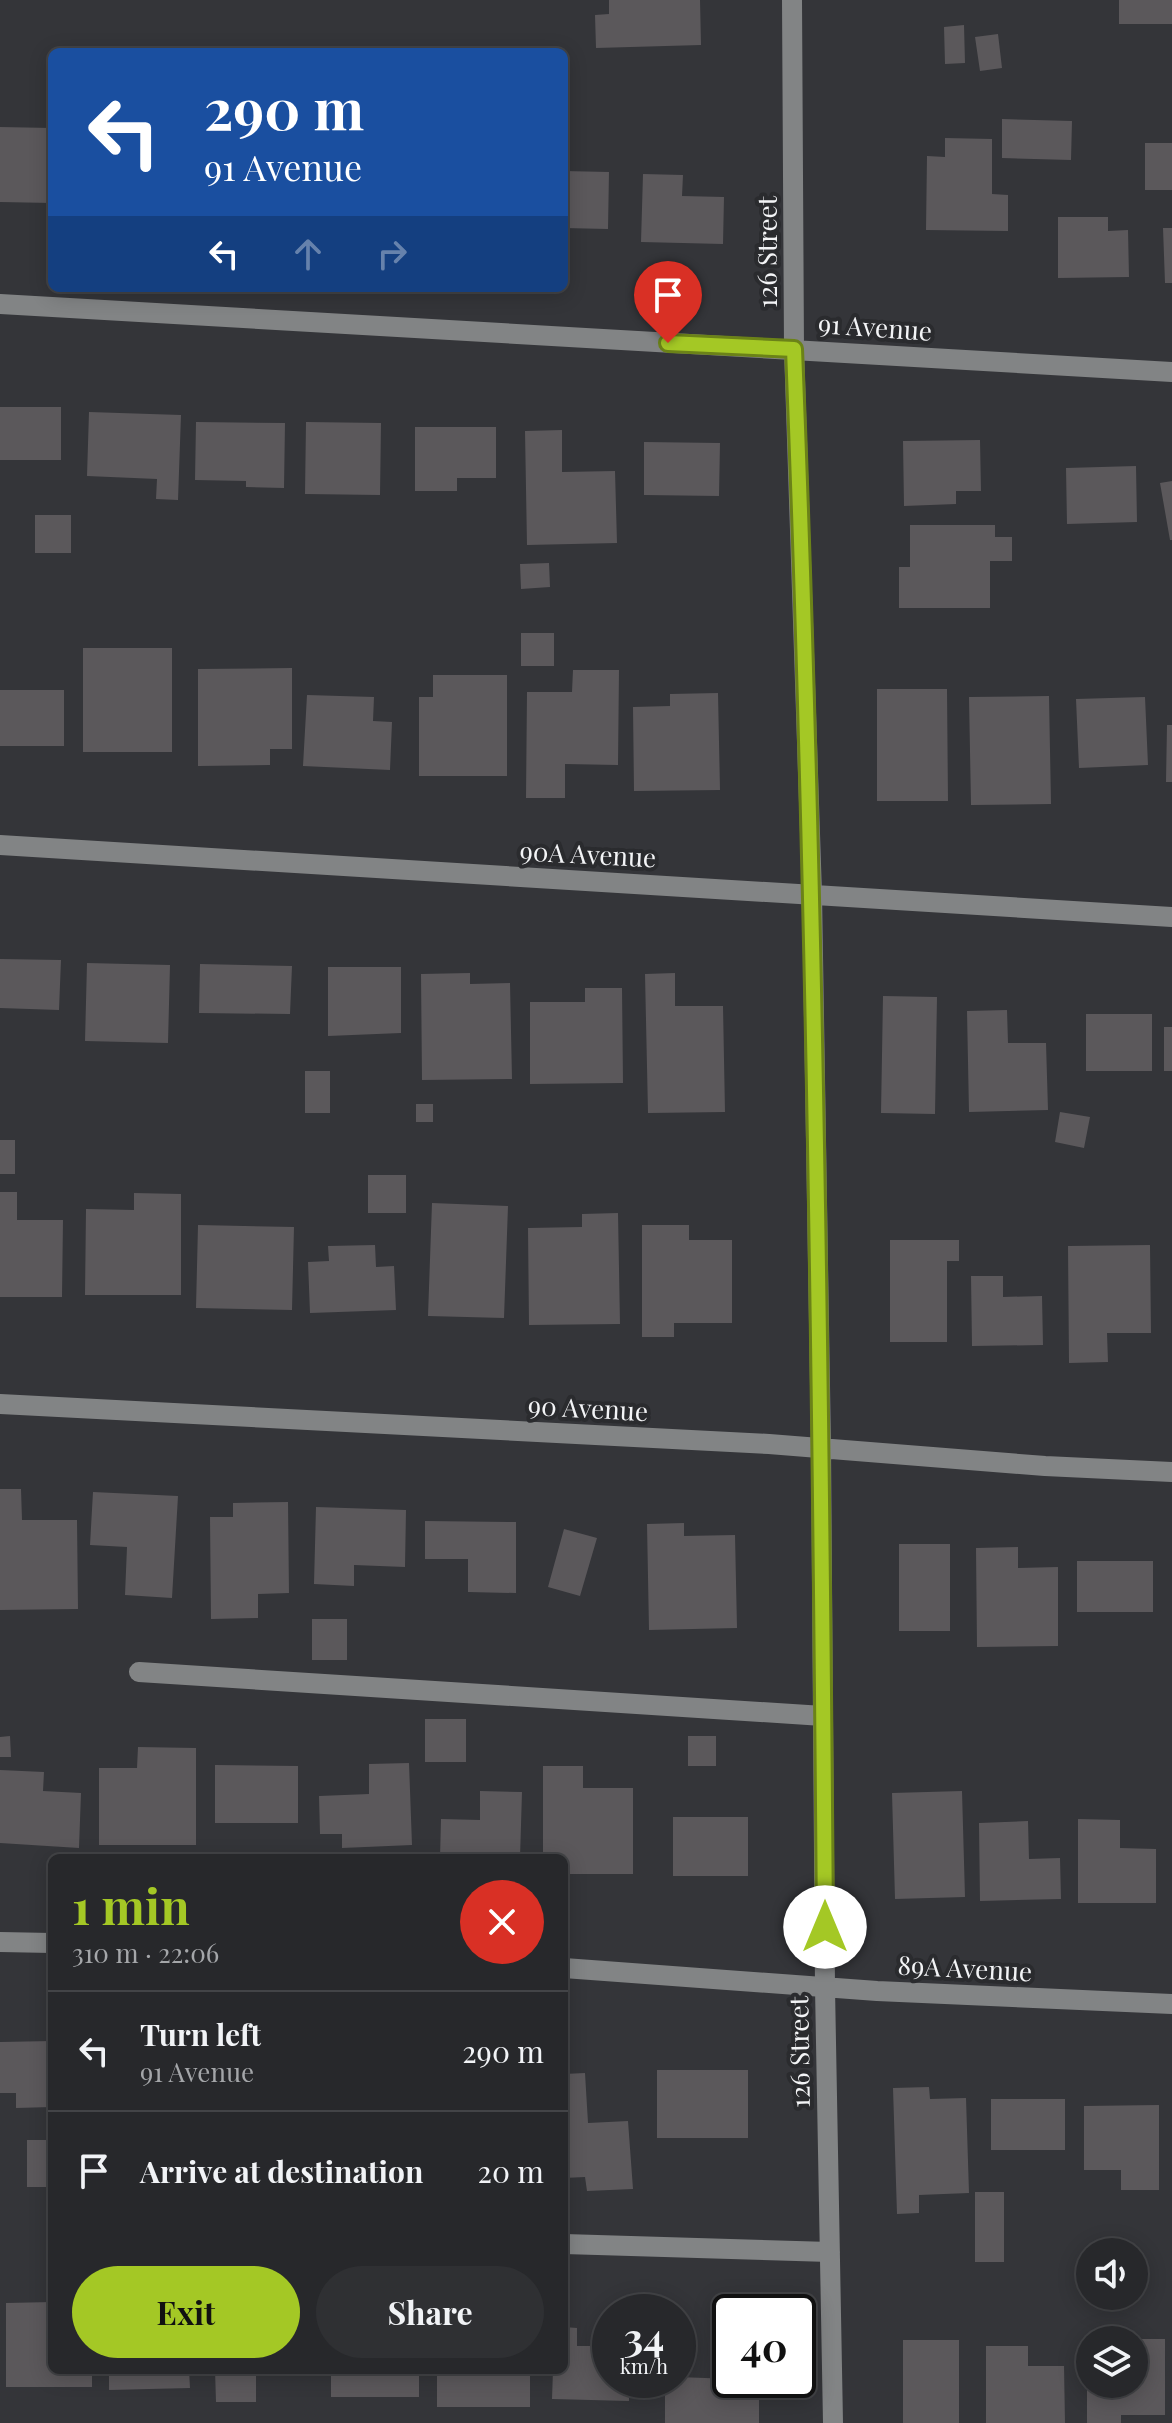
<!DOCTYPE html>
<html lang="en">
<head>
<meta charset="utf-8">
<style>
  body { margin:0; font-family:"Playfair Display",serif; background:#2f3033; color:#f1f3f6; height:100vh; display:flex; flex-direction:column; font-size:30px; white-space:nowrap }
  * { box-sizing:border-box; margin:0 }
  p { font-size:26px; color:#a4a6a9 }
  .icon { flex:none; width:44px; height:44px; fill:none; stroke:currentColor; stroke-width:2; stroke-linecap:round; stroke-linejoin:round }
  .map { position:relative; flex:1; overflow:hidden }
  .details { position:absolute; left:48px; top:1854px; width:520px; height:520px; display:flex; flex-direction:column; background:#27282b; border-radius:12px; box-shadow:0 4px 20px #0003,0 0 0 2px #434447 }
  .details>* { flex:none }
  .banner { position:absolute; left:48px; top:48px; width:520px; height:244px; border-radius:12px; box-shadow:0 4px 20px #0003,0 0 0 2px #434447; background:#1a4fa0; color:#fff; overflow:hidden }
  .tools { position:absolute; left:1076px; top:2238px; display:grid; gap:16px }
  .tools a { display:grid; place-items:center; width:72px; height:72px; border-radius:50%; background:#27282b; box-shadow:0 4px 20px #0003,0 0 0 2px #434447; font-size:40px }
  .speed { position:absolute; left:592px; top:2294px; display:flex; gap:16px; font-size:40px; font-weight:700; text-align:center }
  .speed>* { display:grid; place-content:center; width:104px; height:104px; border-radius:50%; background:#27282b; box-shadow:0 4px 20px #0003,0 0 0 2px #434447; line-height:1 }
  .speed small { font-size:20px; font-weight:400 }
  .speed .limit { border:4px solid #111; border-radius:12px; background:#fff; color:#111 }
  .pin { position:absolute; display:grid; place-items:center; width:68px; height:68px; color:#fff; margin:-82px -34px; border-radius:50% 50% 50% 0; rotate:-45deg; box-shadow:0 0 8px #0007 }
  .pin .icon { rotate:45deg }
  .me { position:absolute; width:88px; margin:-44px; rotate:0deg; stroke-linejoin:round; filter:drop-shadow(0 0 6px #0008) }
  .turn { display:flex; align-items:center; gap:28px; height:168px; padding:0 24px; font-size:36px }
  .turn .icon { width:104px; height:104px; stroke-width:2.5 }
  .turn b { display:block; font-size:56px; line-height:68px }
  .lanes { display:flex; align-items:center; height:76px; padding:0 24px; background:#0003; justify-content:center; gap:40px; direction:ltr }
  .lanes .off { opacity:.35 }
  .round { display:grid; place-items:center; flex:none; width:84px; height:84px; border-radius:42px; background:#2f3033 }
  .summary { display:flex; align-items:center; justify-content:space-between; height:136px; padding:0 24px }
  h1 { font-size:48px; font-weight:700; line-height:60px; color:#a4c825 }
  .cta { display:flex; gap:16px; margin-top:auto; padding:16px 24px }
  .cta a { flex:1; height:92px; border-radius:48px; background:#a4c825; color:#111; font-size:32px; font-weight:700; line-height:92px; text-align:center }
  .cta a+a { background:#2f3033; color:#f1f3f6 }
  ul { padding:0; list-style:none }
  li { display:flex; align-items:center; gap:24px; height:120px; padding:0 24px; border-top:2px solid #434447 }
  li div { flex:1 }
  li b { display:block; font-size:30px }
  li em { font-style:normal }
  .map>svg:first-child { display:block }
  .building { fill:#5b585b }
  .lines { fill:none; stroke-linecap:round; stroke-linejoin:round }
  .minor { stroke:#828485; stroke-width:20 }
  .route-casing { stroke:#6b8218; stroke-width:20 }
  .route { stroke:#a4c825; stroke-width:14 }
  .labels { text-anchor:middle; stroke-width:8; stroke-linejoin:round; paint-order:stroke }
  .street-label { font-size:26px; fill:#f3f4f6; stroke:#2a2b2e }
</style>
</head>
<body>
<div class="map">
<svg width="1172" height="2423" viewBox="0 0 1172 2423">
  <rect width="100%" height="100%" fill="#343539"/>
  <path class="building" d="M 609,0 L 700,0 L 701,45 L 596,48 L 595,15 L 609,14 Z
    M 1119,0 L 1172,0 L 1172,24 L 1119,24 Z
    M 964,25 L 965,63 L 945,64 L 944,27 Z
    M 998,34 L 1002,68 L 980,71 L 975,37 Z
    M 47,55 L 52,55 L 52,110 L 47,110 Z
    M 1002,119 L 1072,121 L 1071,160 L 1002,158 Z
    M 0,127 L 52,128 L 52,203 L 0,202 Z
    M 945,138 L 992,139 L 992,194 L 1008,195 L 1008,231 L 926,230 L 927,156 L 945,157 Z
    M 1145,143 L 1172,143 L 1172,190 L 1145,190 Z
    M 564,171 L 609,172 L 608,229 L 564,228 Z
    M 643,174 L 683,175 L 682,196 L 724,197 L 723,244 L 641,242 Z
    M 1058,217 L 1108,217 L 1108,231 L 1128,230 L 1129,277 L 1058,278 Z
    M 1163,228 L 1172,228 L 1172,283 L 1165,283 Z
    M 0,407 L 61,407 L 61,460 L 0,460 Z
    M 89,412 L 181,415 L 178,500 L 156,499 L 157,479 L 87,476 Z
    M 196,422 L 285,423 L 284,488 L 246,487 L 246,481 L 195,480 Z
    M 306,422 L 381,423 L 380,495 L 305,494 Z
    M 415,427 L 496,427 L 496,478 L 457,478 L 457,491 L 415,491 Z
    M 562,430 L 562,472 L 615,471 L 617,543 L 527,545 L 525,431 Z
    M 980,440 L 981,491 L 956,491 L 956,504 L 904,506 L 903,441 Z
    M 644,442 L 720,443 L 719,496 L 644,495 Z
    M 1136,466 L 1137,522 L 1067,524 L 1066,468 Z
    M 1172,481 L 1172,540 L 1170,540 L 1160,483 Z
    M 35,515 L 71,515 L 71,553 L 35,553 Z
    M 910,525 L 995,525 L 995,537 L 1012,537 L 1012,561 L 990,561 L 990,608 L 899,608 L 899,567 L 910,567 Z
    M 549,563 L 550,587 L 521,589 L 520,564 Z
    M 521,633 L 554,633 L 554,666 L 521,666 Z
    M 83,648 L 172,648 L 172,752 L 83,752 Z
    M 292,668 L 292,749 L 270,749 L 270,765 L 198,766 L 198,669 Z
    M 573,670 L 619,670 L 618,765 L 565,764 L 565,798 L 526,798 L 527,692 L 572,692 Z
    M 433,675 L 507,675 L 507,776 L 419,776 L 419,697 L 433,697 Z
    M 877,689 L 947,689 L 948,801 L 877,801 Z
    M 0,690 L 64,690 L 64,746 L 0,746 Z
    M 718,693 L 720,790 L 634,791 L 633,707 L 670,706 L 670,694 Z
    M 307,695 L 374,697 L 373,721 L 392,722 L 390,770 L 303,766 Z
    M 1049,696 L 1051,804 L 971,805 L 969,697 Z
    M 1145,697 L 1148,765 L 1079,768 L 1076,699 Z
    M 1167,725 L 1172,725 L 1172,782 L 1166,782 Z
    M 0,959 L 61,960 L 59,1010 L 0,1008 Z
    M 87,963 L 170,965 L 168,1043 L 85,1041 Z
    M 200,964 L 292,966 L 290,1014 L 199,1013 Z
    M 328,967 L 401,967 L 401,1033 L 328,1036 Z
    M 470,973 L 470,984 L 510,983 L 512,1079 L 422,1080 L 421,974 Z
    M 675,973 L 675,1006 L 723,1006 L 725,1112 L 648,1113 L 645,974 Z
    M 585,988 L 622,988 L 623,1083 L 530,1084 L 530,1002 L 585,1002 Z
    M 883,996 L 937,997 L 935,1114 L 881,1113 Z
    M 1007,1010 L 1008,1043 L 1046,1043 L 1048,1110 L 969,1112 L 967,1011 Z
    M 1086,1014 L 1152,1014 L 1152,1071 L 1086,1071 Z
    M 1164,1027 L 1172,1027 L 1172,1071 L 1164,1071 Z
    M 305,1071 L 330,1071 L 330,1113 L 305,1113 Z
    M 416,1104 L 433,1104 L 433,1122 L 416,1122 Z
    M 1060,1112 L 1090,1117 L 1084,1148 L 1055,1142 Z
    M 0,1140 L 15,1140 L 15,1174 L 0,1174 Z
    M 368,1175 L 406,1175 L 406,1213 L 368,1213 Z
    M 0,1192 L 17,1192 L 17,1220 L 63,1220 L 62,1297 L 0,1297 Z
    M 134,1193 L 181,1194 L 181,1295 L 85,1295 L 86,1209 L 134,1210 Z
    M 432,1203 L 508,1206 L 504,1318 L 428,1316 Z
    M 618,1213 L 620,1324 L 529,1325 L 528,1228 L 582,1227 L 582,1214 Z
    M 198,1225 L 294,1227 L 292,1310 L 196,1308 Z
    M 642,1225 L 689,1225 L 689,1240 L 732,1240 L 732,1323 L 674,1323 L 674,1337 L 642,1337 Z
    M 890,1240 L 959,1240 L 959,1261 L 947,1261 L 947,1342 L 890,1342 Z
    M 375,1245 L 376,1267 L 394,1266 L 396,1310 L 310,1313 L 308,1262 L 329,1261 L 328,1246 Z
    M 1150,1245 L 1151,1333 L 1107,1333 L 1108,1362 L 1069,1363 L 1068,1246 Z
    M 971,1276 L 1003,1276 L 1003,1297 L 1042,1296 L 1043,1345 L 972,1346 Z
    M 0,1489 L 21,1489 L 22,1520 L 77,1520 L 78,1609 L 0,1610 Z
    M 93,1492 L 178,1496 L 172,1598 L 125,1595 L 127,1547 L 90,1545 Z
    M 288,1502 L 289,1593 L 258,1594 L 258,1618 L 211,1619 L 210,1517 L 233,1517 L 233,1503 Z
    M 316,1507 L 406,1510 L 405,1567 L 354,1565 L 354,1586 L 314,1584 Z
    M 425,1521 L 516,1522 L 516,1593 L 468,1592 L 468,1559 L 425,1559 Z
    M 684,1523 L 684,1536 L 735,1535 L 737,1628 L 649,1630 L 647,1524 Z
    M 564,1529 L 597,1538 L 580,1596 L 548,1587 Z
    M 899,1544 L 950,1544 L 950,1631 L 899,1631 Z
    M 1018,1547 L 1018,1568 L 1058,1567 L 1058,1646 L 977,1647 L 976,1548 Z
    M 1077,1561 L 1153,1561 L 1153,1612 L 1077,1612 Z
    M 312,1619 L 347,1619 L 347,1660 L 312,1660 Z
    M 425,1719 L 466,1719 L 466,1762 L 425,1762 Z
    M 10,1736 L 11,1757 L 0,1757 L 0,1737 Z
    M 688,1736 L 716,1736 L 716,1766 L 688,1766 Z
    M 138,1747 L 196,1748 L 196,1845 L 99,1845 L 99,1768 L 137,1768 Z
    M 409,1763 L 412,1845 L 342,1848 L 342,1834 L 320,1834 L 319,1796 L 369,1794 L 369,1764 Z
    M 215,1765 L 298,1766 L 298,1823 L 215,1823 Z
    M 543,1766 L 583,1766 L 583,1788 L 633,1788 L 633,1874 L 564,1874 L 564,1858 L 543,1858 Z
    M 0,1770 L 44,1772 L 43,1791 L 81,1793 L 79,1848 L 0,1843 Z
    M 480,1791 L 522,1792 L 520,1858 L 440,1858 L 441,1819 L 480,1820 Z
    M 962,1791 L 965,1897 L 895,1899 L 892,1793 Z
    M 673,1817 L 748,1817 L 748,1876 L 673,1876 Z
    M 1078,1819 L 1120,1820 L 1120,1848 L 1156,1849 L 1156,1903 L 1078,1903 Z
    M 1028,1821 L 1029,1859 L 1060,1858 L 1061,1899 L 980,1901 L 979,1823 Z
    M 52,2041 L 52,2107 L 16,2108 L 16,2093 L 0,2093 L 0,2042 Z
    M 657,2070 L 748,2070 L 748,2138 L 657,2138 Z
    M 585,2073 L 588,2123 L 628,2121 L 633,2189 L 587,2191 L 585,2177 L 564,2178 L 564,2074 Z
    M 929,2087 L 930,2099 L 966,2098 L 969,2193 L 919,2195 L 919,2213 L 897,2214 L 893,2088 Z
    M 991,2099 L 1065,2099 L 1065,2150 L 991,2150 Z
    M 1159,2105 L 1159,2190 L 1121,2190 L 1121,2170 L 1084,2170 L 1084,2106 Z
    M 27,2140 L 52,2140 L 52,2187 L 27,2187 Z
    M 975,2192 L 1004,2192 L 1004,2262 L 975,2262 Z
    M 52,2302 L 52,2370 L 92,2370 L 92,2387 L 6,2387 L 6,2303 Z
    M 564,2327 L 577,2328 L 577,2346 L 610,2346 L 610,2380 L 629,2380 L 629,2401 L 552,2399 L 553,2370 L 564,2370 Z
    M 1087,2339 L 1090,2339 L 1090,2384 L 1134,2384 L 1134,2339 L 1165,2339 L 1165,2415 L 1121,2415 L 1121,2423 L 1087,2423 Z
    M 903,2340 L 959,2340 L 959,2423 L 903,2423 Z
    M 986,2346 L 1028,2346 L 1028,2366 L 1064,2366 L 1065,2423 L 986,2423 Z
    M 109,2370 L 189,2370 L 190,2388 L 109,2390 Z
    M 215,2370 L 256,2370 L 256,2402 L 216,2402 Z
    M 331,2370 L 419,2370 L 419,2397 L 331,2397 Z
    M 437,2370 L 530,2370 L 530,2407 L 437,2407 Z
    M 678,2377 L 759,2380 L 759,2423 L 665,2423 L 665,2380 L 678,2380 Z"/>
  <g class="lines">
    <path class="minor" d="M 792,0 L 794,349 L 812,894 L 821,1447 L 825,1988 L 833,2423
      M 0,304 L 1172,372
      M 0,845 L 1172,917
      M 0,1404 L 769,1444 L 1045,1466 L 1172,1472
      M 139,1672 L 823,1716
      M 0,1942 L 52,1943
      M 564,1968 L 877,1991 L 1172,2004
      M 564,2244 L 830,2252"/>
  </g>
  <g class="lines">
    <defs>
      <path id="route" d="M 668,343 L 794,349 C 815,875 821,1401 825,1927"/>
    </defs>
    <use href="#route" class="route-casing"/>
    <use href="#route" class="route"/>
  </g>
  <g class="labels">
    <g class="street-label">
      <text transform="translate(768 252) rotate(-90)" y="9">126 Street</text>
      <text transform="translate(875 328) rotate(4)" y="9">91 Avenue</text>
      <text transform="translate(588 855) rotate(3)" y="9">90A Avenue</text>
      <text transform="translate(588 1409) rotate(3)" y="9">90 Avenue</text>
      <text transform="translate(965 1969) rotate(3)" y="9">89A Avenue</text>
      <text transform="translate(800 2052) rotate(-91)" y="9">126 Street</text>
    </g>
  </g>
</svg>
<div class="tools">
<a><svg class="icon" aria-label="sound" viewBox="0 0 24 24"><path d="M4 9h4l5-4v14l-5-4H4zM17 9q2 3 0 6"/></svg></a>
<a><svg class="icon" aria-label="layers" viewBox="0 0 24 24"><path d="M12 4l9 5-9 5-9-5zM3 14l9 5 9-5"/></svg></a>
</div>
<div class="speed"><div>34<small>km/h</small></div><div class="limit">40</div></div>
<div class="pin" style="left:668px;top:343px;background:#d93025"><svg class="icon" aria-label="arrive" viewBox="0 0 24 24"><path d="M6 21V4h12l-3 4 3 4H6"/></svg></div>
<svg class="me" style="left:825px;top:1927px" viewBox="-20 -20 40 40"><circle r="19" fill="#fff"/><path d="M0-13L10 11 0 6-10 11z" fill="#a4c825"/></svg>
<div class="banner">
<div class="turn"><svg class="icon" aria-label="left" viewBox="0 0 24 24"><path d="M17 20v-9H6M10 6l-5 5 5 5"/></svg><div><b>290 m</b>91 Avenue</div></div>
<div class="lanes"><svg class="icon" aria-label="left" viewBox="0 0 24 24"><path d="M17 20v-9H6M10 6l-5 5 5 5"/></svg><svg class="icon off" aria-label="ahead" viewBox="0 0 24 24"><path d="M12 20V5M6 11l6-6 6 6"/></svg><svg class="icon off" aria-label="right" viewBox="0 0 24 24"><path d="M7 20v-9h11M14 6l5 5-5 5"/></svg></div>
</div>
<section class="details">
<div class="summary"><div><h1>1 min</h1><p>310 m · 22:06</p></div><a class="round" style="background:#d93025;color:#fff"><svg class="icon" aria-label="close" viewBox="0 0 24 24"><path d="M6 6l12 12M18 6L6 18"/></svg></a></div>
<ul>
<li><svg class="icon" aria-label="left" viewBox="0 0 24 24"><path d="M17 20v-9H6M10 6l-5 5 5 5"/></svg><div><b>Turn left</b><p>91 Avenue</p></div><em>290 m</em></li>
<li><svg class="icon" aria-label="arrive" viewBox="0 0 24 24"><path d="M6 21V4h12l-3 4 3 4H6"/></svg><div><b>Arrive at destination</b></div><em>20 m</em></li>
</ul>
<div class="cta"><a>Exit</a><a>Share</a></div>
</section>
</div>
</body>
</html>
